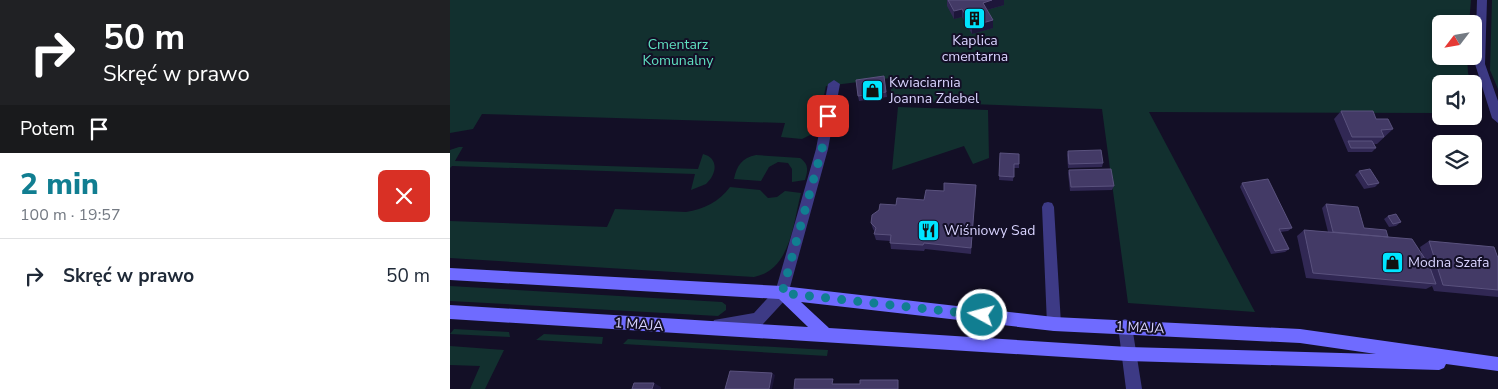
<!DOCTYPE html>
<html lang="pl">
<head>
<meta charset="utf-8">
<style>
  body { margin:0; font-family:"Nunito Sans",sans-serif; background:#f6f6f7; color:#1f2937; height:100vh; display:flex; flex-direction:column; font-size:19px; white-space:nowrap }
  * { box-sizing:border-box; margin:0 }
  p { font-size:16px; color:#747a83 }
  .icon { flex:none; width:28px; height:28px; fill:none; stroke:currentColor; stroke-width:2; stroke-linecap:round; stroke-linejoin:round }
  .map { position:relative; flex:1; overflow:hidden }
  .drawer { display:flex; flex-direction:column; background:#fff; width:450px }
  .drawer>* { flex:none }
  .hud { background:#202124; color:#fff; overflow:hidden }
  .needle { width:32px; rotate:239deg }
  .tools { position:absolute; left:982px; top:15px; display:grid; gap:10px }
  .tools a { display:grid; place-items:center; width:50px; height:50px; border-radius:8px; background:#fff; box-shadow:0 2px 8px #0003; font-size:25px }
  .pin { position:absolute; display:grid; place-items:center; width:42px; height:42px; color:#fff; margin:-21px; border-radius:10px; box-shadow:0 2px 8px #0006 }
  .me { position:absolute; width:55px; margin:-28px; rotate:277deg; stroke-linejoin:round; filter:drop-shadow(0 0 4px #0008) }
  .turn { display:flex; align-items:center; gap:18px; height:105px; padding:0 20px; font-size:22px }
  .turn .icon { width:65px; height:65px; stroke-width:2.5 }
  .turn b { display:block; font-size:35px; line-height:42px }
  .then { display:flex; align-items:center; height:48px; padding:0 20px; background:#0003; gap:10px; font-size:19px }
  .round { display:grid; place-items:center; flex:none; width:52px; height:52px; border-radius:8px; background:#f6f6f7 }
  .summary { display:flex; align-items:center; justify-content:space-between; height:85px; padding:0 20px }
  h1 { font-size:30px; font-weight:800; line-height:38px; color:#117e91 }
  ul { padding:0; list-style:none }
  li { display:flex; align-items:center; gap:15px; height:75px; padding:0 20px; border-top:1px solid #e0e1e3 }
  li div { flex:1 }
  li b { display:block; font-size:19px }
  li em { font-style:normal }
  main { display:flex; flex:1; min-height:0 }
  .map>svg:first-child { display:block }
  .green { fill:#12302f }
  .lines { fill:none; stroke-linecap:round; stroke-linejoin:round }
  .service { fill:#3d3a85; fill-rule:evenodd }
  .minor { fill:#3d3a85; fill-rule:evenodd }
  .secondary { fill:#6f6bff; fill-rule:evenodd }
  .wall { fill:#312854 }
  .shaded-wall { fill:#1d163a }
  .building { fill:#433a66; stroke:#5a527e }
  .route { stroke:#117e91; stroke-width:9; stroke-dasharray:0 16.2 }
  .labels { text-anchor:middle; stroke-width:4; stroke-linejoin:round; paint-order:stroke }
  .poi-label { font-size:14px; fill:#d9d4ff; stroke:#130f26; text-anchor:start }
  .park-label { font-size:14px; fill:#5fe0c0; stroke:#130f26 }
  .street-label { font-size:14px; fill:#d9d4ff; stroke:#130f26 }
</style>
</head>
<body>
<main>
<section class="drawer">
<div class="hud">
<div class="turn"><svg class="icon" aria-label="right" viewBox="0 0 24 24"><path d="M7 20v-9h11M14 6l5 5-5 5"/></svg><div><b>50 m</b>Skręć w prawo</div></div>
<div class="then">Potem<svg class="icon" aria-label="arrive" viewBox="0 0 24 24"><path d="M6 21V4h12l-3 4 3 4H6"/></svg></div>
</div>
<div class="summary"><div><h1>2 min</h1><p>100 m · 19:57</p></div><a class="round" style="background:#d93025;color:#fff"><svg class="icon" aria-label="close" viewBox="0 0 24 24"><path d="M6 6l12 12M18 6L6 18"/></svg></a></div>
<ul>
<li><svg class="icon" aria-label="right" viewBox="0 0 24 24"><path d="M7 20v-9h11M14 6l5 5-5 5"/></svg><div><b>Skręć w prawo</b></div><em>50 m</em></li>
</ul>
</section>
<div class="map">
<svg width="1048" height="389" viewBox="0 0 1048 389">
  <rect width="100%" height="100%" fill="#130f26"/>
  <path class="green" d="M 0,0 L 1021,0 L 1019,24 L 991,24 L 991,56 L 1017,56 L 1018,73 L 1022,84 L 991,84 L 991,113 L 699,112 L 805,312 L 678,303 L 652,109 L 441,101 L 441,78 L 376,86 L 366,132 L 352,139 L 331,137 L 335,123 L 32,114 L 23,129 L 0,133 Z
    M 1042,0 L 1048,0 L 1048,89 L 1040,70 Z
    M 448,107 L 538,110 L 539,158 L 523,164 L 514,146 L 442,170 Z
    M 9,147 L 13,147 L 5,161 L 248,169 L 253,154 C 269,158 267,174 256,184 L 241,190 L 245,174 L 2,166 L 0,168 L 0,150 Z
    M 306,155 L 350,158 C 359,164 358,171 355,180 L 342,182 L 342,169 L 338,163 L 328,162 L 319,167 L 311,181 L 284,179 C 287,165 292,158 306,155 Z
    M 280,187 L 310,190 L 318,198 L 327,197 L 335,191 L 351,193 C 343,223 341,270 304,277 L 0,258 L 0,221 L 157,227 L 165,209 L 236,212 C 254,209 269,202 280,187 Z
    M 0,286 L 272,302 L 276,305 L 276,310 L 268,316 L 0,301 Z
    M 4,329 L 59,332 L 60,337 L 0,334 Z
    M 94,334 L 153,337 L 152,344 L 86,340 Z
    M 178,339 L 378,350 L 377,356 L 173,344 Z
    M 0,346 L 54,350 L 35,389 L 20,389 L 30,366 L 0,365 Z"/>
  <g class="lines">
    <path class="service" d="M 384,80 L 390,84 L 378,149 L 337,298 L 313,324 L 269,332 L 264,330 L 262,325 L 264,320 L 304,313 L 326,289 L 366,149 L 378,84 Z
      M 598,202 L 602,203 L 604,207 L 611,324 L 609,329 L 604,331 L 599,329 L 597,324 L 592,207 L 594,203 Z"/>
    <path class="minor" d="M 1027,0 L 1037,0 L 1035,64 L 1048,101 L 1048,123 L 1042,118 L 1025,64 Z
      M 675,319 L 680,321 L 682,326 L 692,389 L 676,389 L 668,326 L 670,321 Z"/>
    <path class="secondary" d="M 0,268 L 332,286 L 604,317 L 850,329 L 1048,357 L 1048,371 L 996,364 L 994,368 L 989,370 L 678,361 L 0,319 L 0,305 L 358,327 L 329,299 L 0,280 ZM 351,302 L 604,331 L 850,343 L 926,354 L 678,347 L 379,328 Z"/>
  </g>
  <path class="wall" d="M 497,0 L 554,0 L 554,5 L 537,10 L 543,20 L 543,28 L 522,34 L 512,17 L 504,19 L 497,6 Z
    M 434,76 L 437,97 L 409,101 L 408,96 Z
    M 891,111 L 926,119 L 943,129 L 927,144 L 924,144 L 926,148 L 922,152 L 898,152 L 884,119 Z
    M 618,151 L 653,163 L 652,167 L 618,168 L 617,155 Z
    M 550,153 L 569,164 L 569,168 L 564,168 L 563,181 L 549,180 Z
    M 619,170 L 664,186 L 662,190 L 620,191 L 618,173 Z
    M 909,171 L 929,183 L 925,187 L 914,189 L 905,175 Z
    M 792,183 L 842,228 L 838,231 L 830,232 L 839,249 L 835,252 L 821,254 L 790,187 Z
    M 526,185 L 521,254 L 475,249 L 474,251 L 441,249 L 440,241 L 426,240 L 424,234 L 425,232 L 423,229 L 421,223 L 446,205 L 474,200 L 494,191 Z
    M 876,204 L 914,228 L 938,237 L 972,254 L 970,247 L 979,241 L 1048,258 L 1048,297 L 984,291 L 982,286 L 976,289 L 856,278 L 847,236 L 854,230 L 878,232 L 872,208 Z
    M 938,216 L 951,222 L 946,226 L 939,227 L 934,219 Z"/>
  <path class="shaded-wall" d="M 542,0 L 554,0 L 554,5 L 533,11 L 533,3 Z
    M 512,9 L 512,17 L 504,19 L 504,11 Z
    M 543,20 L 543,28 L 522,34 L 522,26 Z
    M 322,373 L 325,375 L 322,389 L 319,389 Z
    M 204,383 L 211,387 L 211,389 L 202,389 Z"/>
  <path class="building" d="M 498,0 L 542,0 L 533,3 L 543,20 L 522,26 L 512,9 L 504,11 Z
    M 434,76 L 436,92 L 408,96 L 406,80 Z
    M 891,111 L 923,111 L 926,119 L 938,119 L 943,129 L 931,130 L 934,137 L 902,137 Z
    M 898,141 L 922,141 L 926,148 L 901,148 Z
    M 651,150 L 653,163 L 619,164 L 618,151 Z
    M 550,153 L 569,154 L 569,164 L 564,164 L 564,177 L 549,176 Z
    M 661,169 L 664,186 L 621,187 L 619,170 Z
    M 920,169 L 929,183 L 918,185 L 909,171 Z
    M 818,179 L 842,228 L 829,229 L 839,249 L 825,251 L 792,183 Z
    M 494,183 L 526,185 L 521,248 L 474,243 L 473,245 L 440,243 L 441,235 L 424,234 L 426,228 L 421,223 L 422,215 L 429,210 L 430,204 L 446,205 L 447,198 L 474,200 L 476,190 L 494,191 Z
    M 876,204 L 908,207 L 914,228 L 936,230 L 938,237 L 883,232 Z
    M 946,214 L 951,222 L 943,224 L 938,216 Z
    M 854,230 L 962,239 L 979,265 L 986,284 L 863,273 Z
    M 979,241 L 1044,247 L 1048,258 L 1048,290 L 993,285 Z
    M 280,371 L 322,373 L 319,389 L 275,389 Z
    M 345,379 L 383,379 L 382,384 L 410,384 L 410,380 L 448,380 L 448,389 L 344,389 Z
    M 184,383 L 204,383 L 202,389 L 182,389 Z"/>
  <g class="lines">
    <path class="route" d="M 378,116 L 372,149 L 332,293 L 532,315"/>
  </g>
  <defs>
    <symbol id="building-square" viewBox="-11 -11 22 22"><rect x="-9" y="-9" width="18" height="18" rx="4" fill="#00e5ff" stroke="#130f26"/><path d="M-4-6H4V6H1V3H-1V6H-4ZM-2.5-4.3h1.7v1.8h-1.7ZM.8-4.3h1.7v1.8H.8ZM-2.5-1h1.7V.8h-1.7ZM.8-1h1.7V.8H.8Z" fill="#111"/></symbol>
    <symbol id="shop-square" viewBox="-11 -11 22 22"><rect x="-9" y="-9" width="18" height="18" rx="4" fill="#00e5ff" stroke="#130f26"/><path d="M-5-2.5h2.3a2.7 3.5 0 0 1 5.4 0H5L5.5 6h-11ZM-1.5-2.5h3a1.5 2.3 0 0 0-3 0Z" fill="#111"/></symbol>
    <symbol id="restaurant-square" viewBox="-11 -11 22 22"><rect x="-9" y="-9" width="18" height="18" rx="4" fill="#00e5ff" stroke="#130f26"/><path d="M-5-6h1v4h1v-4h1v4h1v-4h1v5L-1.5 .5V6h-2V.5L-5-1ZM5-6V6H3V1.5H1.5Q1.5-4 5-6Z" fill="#111"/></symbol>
  </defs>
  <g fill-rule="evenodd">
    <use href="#building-square" x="512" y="6" width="25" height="25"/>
    <use href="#shop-square" x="410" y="78" width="25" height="25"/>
    <use href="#restaurant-square" x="466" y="218" width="25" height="25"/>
    <use href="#shop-square" x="930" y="250" width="25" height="25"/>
  </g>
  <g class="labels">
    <g class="poi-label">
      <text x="525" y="45" text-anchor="middle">Kaplica<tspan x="525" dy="16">cmentarna</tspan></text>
      <text x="439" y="87">Kwiaciarnia<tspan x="439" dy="16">Joanna Zdebel</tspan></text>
      <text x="494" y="235">Wiśniowy Sad</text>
      <text x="958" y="267">Modna Szafa</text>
    </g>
    <g class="park-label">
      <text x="228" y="49">Cmentarz<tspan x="228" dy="16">Komunalny</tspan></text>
    </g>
    <g class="street-label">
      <text transform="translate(189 324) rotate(4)" y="5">1 MAJA</text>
      <text transform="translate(690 327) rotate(3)" y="5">1 MAJA</text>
    </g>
  </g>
</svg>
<div class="tools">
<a><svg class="needle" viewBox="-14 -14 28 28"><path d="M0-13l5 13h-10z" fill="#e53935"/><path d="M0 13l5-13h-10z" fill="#747a83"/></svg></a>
<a><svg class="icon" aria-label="sound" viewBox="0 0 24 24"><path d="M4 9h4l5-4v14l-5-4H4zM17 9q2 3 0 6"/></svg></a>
<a><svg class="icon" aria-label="layers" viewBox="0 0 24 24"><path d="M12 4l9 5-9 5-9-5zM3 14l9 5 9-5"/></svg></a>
</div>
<div class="pin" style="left:378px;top:116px;background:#d93025"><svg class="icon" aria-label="arrive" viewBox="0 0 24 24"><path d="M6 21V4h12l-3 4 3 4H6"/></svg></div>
<svg class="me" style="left:532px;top:315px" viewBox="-20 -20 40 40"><circle r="17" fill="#117e91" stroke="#fff" stroke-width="3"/><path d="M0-11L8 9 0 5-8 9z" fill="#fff"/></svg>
</div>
</main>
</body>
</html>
